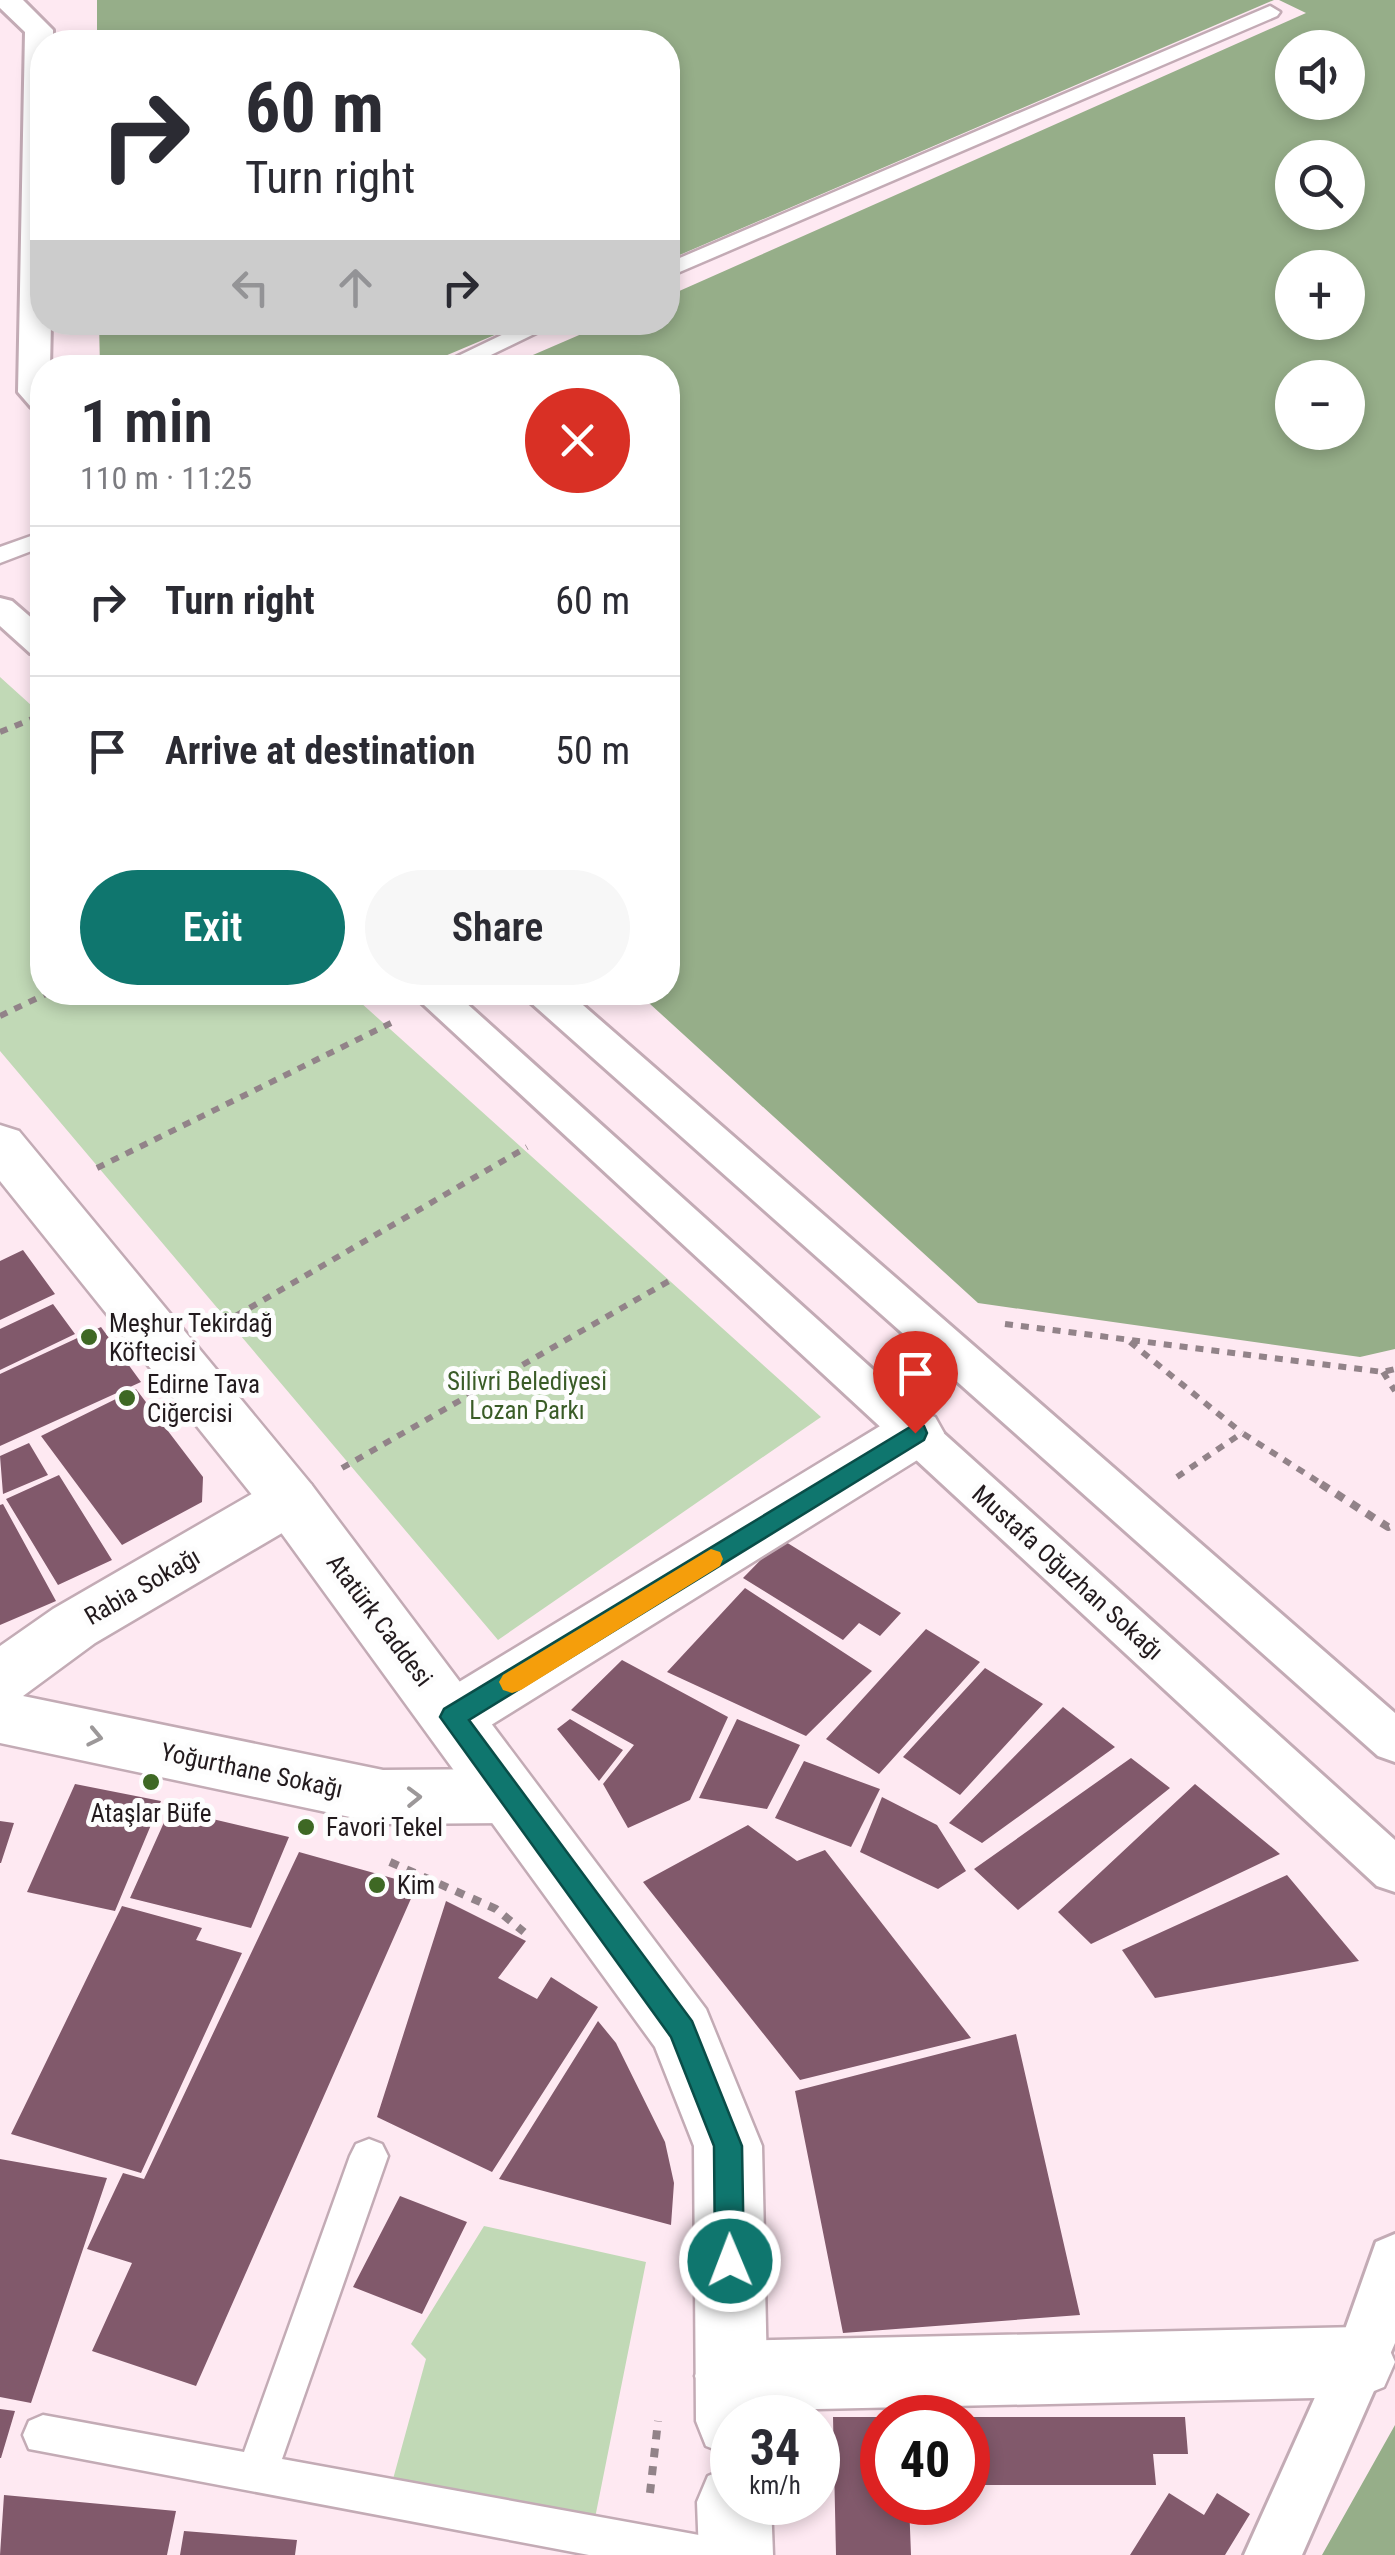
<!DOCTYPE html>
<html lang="en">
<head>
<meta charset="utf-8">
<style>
  body { margin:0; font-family:"Roboto Condensed",sans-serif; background:#f7f7f7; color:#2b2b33; height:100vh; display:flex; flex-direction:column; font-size:38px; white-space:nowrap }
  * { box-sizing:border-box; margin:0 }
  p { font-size:32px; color:#7c7c81 }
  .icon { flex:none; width:55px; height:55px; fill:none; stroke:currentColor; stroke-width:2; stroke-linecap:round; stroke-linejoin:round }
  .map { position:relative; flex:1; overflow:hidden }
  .drawer { position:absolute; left:30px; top:355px; width:650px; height:650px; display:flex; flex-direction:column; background:#fff; border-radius:40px; box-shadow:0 5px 15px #0003 }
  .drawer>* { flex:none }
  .banner { position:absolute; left:30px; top:30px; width:650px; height:305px; border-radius:40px; box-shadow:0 5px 15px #0003; background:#fff; color:#2b2b33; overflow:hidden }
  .controls { position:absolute; left:1275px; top:30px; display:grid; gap:20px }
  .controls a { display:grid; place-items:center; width:90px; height:90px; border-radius:50%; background:#fff; box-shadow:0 5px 15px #0003; font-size:50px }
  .speed { position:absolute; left:710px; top:2395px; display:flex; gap:20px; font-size:50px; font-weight:700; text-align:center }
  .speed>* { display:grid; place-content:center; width:130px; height:130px; border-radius:50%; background:#fff; box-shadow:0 5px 15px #0003; line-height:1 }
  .speed small { font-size:25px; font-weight:400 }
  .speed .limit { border:15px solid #d22; background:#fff; color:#111 }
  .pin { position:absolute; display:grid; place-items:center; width:85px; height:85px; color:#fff; margin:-102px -42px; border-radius:50% 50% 50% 0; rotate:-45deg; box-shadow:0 0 10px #0007 }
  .pin .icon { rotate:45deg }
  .me { position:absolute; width:110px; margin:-55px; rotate:359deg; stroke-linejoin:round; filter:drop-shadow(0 0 8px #0008) }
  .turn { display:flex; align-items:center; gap:35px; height:210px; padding:0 50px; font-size:45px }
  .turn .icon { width:130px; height:130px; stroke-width:2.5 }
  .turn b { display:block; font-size:70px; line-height:85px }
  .lanes { display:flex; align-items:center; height:95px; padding:0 50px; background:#0003; justify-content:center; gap:50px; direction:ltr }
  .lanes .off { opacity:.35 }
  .round { display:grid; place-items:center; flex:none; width:105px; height:105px; border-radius:52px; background:#f7f7f7 }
  .headline { display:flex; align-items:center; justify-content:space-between; height:170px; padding:0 50px }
  h1 { font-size:60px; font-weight:600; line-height:75px }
  .cta { display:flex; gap:20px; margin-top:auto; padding:20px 50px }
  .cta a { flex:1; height:115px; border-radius:60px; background:#0f766e; color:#fff; font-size:40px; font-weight:600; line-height:115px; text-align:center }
  .cta a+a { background:#f7f7f7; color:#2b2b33 }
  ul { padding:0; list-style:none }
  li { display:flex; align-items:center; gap:30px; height:150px; padding:0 50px; border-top:2px solid #e1e1e2 }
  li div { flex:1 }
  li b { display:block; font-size:38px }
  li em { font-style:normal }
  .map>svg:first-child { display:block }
  .green { fill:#c1d9b6 }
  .water { fill:#96ae89; fill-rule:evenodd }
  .building { fill:#81596b }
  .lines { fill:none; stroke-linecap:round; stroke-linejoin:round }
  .service-casing { stroke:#c3abb5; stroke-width:5 }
  .pedestrian-casing { stroke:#c3abb5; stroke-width:6 }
  .minor-casing { stroke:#c3abb5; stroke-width:5 }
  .tertiary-casing { stroke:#c3abb5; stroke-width:5 }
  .path-far1 { stroke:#928389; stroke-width:6; stroke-dasharray:8 8; stroke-linecap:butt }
  .path { stroke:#928389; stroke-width:8; stroke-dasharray:9 9; stroke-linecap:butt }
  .service { fill:#fff; fill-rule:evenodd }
  .pedestrian { fill:#fff; fill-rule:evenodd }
  .minor { fill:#fff; fill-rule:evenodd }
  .tertiary { fill:#fff; fill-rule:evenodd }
  .oneway { stroke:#9c9899 }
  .route { fill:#0f766e; stroke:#0a4d48; stroke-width:2.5 }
  .slow { fill:#f59e0b }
  .poi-dot { fill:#3e6824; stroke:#fdfdfd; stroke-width:4 }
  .labels { text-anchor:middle; stroke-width:10; stroke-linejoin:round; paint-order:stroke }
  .poi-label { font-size:25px; fill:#221a1d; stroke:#fdfdfd; text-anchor:start }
  .park-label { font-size:25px; fill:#3a5c27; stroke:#fdfdfd }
  .street-label { font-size:25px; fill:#221a1d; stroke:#fdfdfd }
</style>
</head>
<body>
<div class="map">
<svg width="1395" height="2555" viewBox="0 0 1395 2555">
  <rect width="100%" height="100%" fill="#fee9f2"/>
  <path class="green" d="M 0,677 L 42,715 L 42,992 L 350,993 L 821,1417 L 498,1640 L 0,1051 Z
    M 484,2226 L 646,2262 L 595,2518 L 390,2490 L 426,2359 L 411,2344 Z"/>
  <path class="water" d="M 97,0 L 1274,0 L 668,260 L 668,42 L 97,42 Z
    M 1279,0 L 1395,0 L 1395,1349 L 1360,1357 L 978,1303 L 638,993 L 668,992 L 668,368 L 505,367 L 607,323 L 668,322 L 668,296 L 1306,13 ZM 1292,48 L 1348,48 L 1348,102 L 1292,102 ZM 1292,158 L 1348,158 L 1348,212 L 1292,212 ZM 1292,268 L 1348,268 L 1348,322 L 1292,322 ZM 1292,378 L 1348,378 L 1348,432 L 1292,432 Z
    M 99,323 L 99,322 L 523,323 L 419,367 L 100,367 Z
    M 1395,2425 L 1395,2555 L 1322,2555 Z"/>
  <path class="building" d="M 23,1250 L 55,1294 L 0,1320 L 0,1261 Z
    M 53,1304 L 75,1334 L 0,1370 L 0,1329 Z
    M 101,1327 L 141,1382 L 0,1446 L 0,1374 Z
    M 136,1389 L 203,1477 L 202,1502 L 122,1545 L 41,1436 Z
    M 29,1443 L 48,1475 L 3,1494 L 0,1456 Z
    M 59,1475 L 112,1560 L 58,1585 L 6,1499 Z
    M 3,1504 L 56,1601 L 0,1625 L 0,1505 Z
    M 781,1539 L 901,1613 L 880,1636 L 859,1623 L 843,1640 L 743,1578 Z
    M 745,1588 L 872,1671 L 806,1736 L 667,1672 Z
    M 926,1629 L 980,1662 L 879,1774 L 826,1739 Z
    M 622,1660 L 728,1717 L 690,1800 L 628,1828 L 603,1784 L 634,1745 L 571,1710 Z
    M 985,1668 L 1043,1704 L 960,1795 L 903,1757 Z
    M 1063,1707 L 1115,1747 L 982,1843 L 949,1823 Z
    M 570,1719 L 623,1750 L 599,1781 L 557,1729 Z
    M 737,1719 L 800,1745 L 767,1809 L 699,1798 Z
    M 1131,1758 L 1170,1788 L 1018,1910 L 974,1869 Z
    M 804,1761 L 880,1789 L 851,1847 L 775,1818 Z
    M 75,1784 L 161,1801 L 115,1911 L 27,1892 Z
    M 1195,1784 L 1280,1854 L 1091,1944 L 1058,1912 Z
    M 882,1797 L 937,1825 L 966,1871 L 938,1889 L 860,1852 Z
    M 170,1809 L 289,1837 L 251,1928 L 130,1898 Z
    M 0,1821 L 14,1823 L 1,1863 L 0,1863 Z
    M 748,1825 L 797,1861 L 825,1850 L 971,2038 L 800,2080 L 643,1882 Z
    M 299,1852 L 417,1885 L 196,2386 L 92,2351 L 132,2263 L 87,2249 L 123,2173 L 144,2179 Z
    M 1287,1875 L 1359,1961 L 1155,1998 L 1122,1950 Z
    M 446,1901 L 526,1941 L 498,1978 L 537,1999 L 551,1977 L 598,2007 L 492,2172 L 377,2117 Z
    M 122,1906 L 202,1928 L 196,1940 L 242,1953 L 141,2173 L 11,2134 Z
    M 598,2021 L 616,2043 L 665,2142 L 674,2183 L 671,2225 L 499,2179 Z
    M 1016,2034 L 1080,2315 L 843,2333 L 795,2091 Z
    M 0,2159 L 107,2178 L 31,2403 L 0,2397 Z
    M 400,2196 L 467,2222 L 422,2314 L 353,2287 Z
    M 0,2409 L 15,2411 L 1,2458 L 0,2458 Z
    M 833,2417 L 882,2417 L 882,2502 L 909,2502 L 911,2555 L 836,2555 Z
    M 968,2417 L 1185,2417 L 1188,2454 L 1153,2454 L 1156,2485 L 968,2485 Z
    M 1169,2493 L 1204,2515 L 1217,2493 L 1250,2514 L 1225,2555 L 1130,2555 Z
    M 4,2495 L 176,2511 L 167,2555 L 0,2555 Z
    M 184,2531 L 297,2540 L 295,2555 L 180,2555 Z"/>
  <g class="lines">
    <defs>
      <path id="service" d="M 1270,6 L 1280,12 L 1277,16 L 668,277 L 668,263 Z
        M 529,322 L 559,322 L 464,368 L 433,368 Z
        M 42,532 L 42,547 L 0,563 L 0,547 Z
        M 369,2139 L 382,2144 L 388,2156 L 282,2459 L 699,2535 L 713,2541 L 719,2555 L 589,2555 L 29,2449 L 23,2435 L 29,2421 L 43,2415 L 244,2452 L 350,2156 L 356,2144 Z"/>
      <path id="pedestrian" d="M 0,0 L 23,0 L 53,30 L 53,42 L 42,42 L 42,322 L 51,322 L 50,368 L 42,368 L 42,410 L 31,407 L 18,392 L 25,32 L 0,8 Z
        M 0,598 L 12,601 L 42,627 L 42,656 L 30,653 L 0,626 Z
        M 410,992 L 454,992 L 1395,1840 L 1395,1892 L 1377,1886 Z
        M 524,992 L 568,992 L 1395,1713 L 1395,1762 L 1378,1756 L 529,1001 Z
        M 1395,2234 L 1395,2343 L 1302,2555 L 1244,2555 L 1343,2335 L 1376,2242 Z"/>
      <path id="minor" d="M 915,1411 L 935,1417 L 944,1433 L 935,1449 L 475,1735 L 453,1743 L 431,1735 L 422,1717 L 431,1699 L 895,1417 Z
        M 290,1477 L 311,1484 L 319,1500 L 311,1516 L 95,1643 L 23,1696 L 383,1770 L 507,1769 L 529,1777 L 538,1796 L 529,1815 L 507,1823 L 383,1824 L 0,1743 L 0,1646 L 53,1609 L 269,1484 Z
        M 1359,2327 L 1384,2337 L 1395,2362 L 1384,2387 L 1359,2397 L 731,2411 L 706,2401 L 695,2376 L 706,2351 L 731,2341 Z"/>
      <path id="tertiary" d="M 0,1125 L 19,1131 L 311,1484 L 706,2009 L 762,2146 L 768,2418 L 732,2418 L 732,2456 L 706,2446 L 696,2421 L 694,2146 L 655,2047 L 269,1516 L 0,1181 Z
        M 732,2466 L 732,2502 L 771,2502 L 773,2555 L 699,2555 L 697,2502 L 708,2476 Z"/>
    </defs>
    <use href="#service" class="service-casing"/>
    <use href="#pedestrian" class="pedestrian-casing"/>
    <use href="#minor" class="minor-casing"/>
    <use href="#tertiary" class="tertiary-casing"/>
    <path class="path-far1" d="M 0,732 L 42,715
      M 0,1016 L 50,992
      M 97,1168 L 391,1023
      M 222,1324 L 527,1147
      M 1005,1324 L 1383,1372 L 1395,1369
      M 1130,1342 L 1242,1433
      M 1383,1372 L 1395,1391
      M 342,1468 L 669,1281
      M 1177,1477 L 1242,1433 L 1325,1486"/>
    <path class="path" d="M 1321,1484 L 1388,1527 L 1395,1524
      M 390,1862 L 496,1909 L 524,1932
      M 650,2493 L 658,2421"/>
    <use href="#service" class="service"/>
    <use href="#pedestrian" class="pedestrian"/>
    <use href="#minor" class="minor"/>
    <use href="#tertiary" class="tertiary"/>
  </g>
  <defs><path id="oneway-chevron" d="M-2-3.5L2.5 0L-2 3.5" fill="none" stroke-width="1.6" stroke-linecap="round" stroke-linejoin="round" transform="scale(2.5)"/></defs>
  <g class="oneway">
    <use href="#oneway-chevron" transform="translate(95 1737) rotate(12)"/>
    <use href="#oneway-chevron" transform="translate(414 1797) rotate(-1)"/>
  </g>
  <path class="route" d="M 915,1424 L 924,1426 L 927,1433 L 924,1440 L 469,1720 L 692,2021 L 742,2146 L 744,2261 L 740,2271 L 730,2275 L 719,2271 L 715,2261 L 714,2146 L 671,2037 L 440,1717 L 444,1709 Z"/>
  <path class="slow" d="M 711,1549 L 720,1552 L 723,1559 L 720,1566 L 521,1690 L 512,1693 L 503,1690 L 499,1682 L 503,1675 Z"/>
  <g class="poi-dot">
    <circle cx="89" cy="1337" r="10"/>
    <circle cx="127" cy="1398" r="10"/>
    <circle cx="151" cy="1782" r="10"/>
    <circle cx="306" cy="1827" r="10"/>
    <circle cx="377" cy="1885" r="10"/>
  </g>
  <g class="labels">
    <g class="poi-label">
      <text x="109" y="1332">Meşhur Tekirdağ<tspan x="109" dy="29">Köftecisi</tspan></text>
      <text x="147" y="1393">Edirne Tava<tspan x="147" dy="29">Ciğercisi</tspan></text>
      <text x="151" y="1822" text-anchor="middle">Ataşlar Büfe</text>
      <text x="326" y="1836">Favori Tekel</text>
      <text x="397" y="1894">Kim</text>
    </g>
    <g class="park-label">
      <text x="527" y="1390">Silivri Belediyesi<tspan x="527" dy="29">Lozan Parkı</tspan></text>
    </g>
    <g class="street-label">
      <text transform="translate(1068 1572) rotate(42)" y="9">Mustafa Oğuzhan Sokağı</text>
      <text transform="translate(142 1586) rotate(-30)" y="9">Rabia Sokağı</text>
      <text transform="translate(380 1620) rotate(53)" y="9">Atatürk Caddesi</text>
      <text transform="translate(252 1770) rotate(12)" y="9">Yoğurthane Sokağı</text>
    </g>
  </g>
</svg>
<div class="controls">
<a><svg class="icon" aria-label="sound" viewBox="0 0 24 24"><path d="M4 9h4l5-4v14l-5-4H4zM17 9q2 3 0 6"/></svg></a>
<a><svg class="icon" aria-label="search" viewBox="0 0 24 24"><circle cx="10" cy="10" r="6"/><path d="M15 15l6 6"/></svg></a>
<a>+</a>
<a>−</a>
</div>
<div class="speed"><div>34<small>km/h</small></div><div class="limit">40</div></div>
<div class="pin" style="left:915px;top:1433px;background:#d93025"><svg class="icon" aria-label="arrive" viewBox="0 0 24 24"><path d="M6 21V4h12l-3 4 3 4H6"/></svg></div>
<svg class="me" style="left:730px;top:2261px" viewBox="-20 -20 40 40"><circle r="17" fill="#0f766e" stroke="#fff" stroke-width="3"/><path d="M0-11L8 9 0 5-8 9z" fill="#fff"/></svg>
<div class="banner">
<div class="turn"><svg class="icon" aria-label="right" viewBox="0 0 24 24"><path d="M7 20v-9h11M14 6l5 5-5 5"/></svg><div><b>60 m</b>Turn right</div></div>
<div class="lanes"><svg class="icon off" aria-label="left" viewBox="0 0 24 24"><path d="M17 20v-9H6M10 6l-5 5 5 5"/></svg><svg class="icon off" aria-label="ahead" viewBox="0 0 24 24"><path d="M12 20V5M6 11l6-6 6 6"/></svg><svg class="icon" aria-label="right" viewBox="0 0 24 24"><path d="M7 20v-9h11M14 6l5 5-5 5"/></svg></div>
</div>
<section class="drawer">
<div class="headline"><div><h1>1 min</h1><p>110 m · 11:25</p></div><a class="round" style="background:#d93025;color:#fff"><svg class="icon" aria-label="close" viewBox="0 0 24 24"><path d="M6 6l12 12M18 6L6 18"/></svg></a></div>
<ul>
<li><svg class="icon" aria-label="right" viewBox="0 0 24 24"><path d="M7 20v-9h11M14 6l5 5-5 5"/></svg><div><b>Turn right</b></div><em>60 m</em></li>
<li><svg class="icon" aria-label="arrive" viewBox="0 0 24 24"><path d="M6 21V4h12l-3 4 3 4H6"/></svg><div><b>Arrive at destination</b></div><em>50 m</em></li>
</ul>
<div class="cta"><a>Exit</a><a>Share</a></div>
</section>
</div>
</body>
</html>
